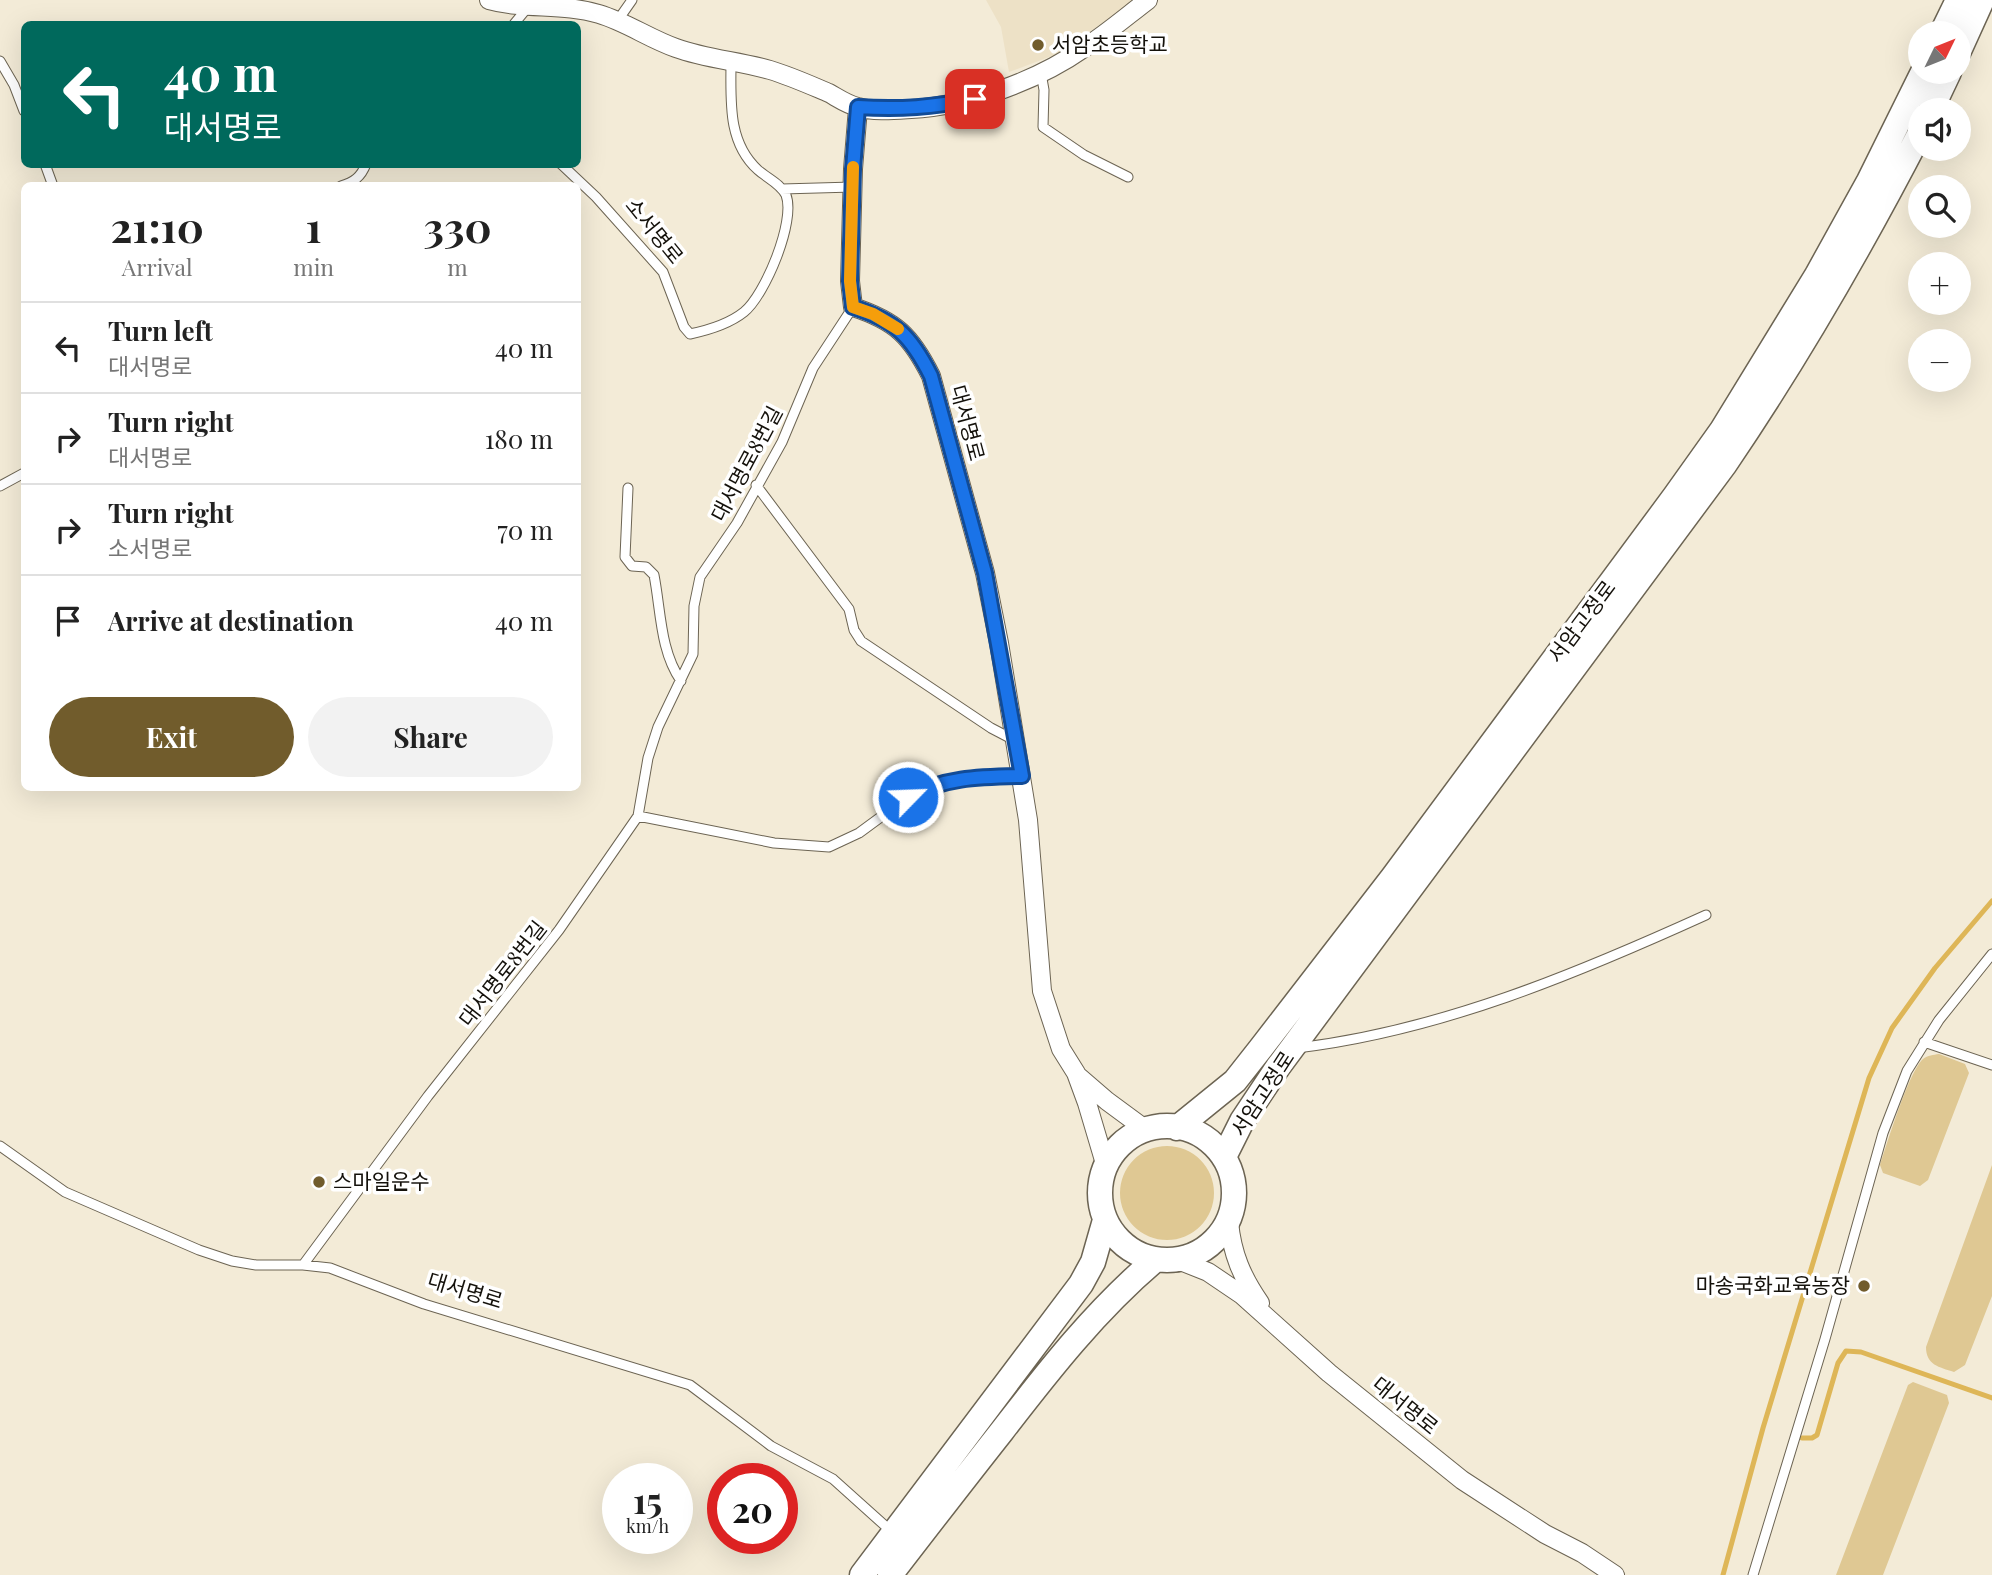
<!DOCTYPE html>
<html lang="en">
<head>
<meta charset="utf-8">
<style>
  body { margin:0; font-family:"Playfair Display","Noto Sans KR",serif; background:#f2f2f2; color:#222; height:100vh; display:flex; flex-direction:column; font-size:26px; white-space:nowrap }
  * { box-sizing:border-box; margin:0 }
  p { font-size:23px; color:#767676 }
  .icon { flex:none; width:38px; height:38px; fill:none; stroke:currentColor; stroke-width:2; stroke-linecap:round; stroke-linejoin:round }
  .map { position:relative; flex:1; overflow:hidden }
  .drawer { position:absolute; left:21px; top:182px; width:560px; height:609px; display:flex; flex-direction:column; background:#fff; border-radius:10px; box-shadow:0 7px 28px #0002 }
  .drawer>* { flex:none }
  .banner { position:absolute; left:21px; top:21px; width:560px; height:147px; border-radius:10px; box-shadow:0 7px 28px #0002; background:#00695c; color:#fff; overflow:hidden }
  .needle { width:46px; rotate:47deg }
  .fabs { position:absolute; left:1908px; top:21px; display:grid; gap:14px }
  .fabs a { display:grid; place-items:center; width:63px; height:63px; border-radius:50%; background:#fff; box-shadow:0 7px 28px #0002; font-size:35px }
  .speed { position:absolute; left:602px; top:1463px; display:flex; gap:14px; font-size:35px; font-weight:700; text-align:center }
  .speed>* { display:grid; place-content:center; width:91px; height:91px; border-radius:50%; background:#fff; box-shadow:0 7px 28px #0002; line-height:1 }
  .speed small { font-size:18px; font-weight:400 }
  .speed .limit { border:10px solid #d22; background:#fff; color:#111 }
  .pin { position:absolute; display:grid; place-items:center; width:60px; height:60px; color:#fff; margin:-30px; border-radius:14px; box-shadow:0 4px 10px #0006 }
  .me { position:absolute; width:77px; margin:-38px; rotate:66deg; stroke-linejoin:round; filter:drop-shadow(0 0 5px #0008) }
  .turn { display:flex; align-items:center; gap:24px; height:147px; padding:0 28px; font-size:32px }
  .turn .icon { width:91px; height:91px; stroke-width:2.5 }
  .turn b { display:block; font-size:49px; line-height:60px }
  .eta { display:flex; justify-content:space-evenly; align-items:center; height:119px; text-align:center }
  .eta b { font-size:42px; font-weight:700; line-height:49px }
  .button { display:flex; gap:14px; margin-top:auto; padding:14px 28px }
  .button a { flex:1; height:80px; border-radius:42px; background:#715c2c; color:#fff; font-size:28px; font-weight:700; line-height:80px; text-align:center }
  .button a+a { background:#f2f2f2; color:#222 }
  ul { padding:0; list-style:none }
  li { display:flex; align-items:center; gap:21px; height:91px; padding:0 28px; border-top:2px solid #e0e0e0 }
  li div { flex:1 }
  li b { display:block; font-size:26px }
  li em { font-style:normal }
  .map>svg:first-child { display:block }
  .built { fill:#ede1c6 }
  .green { fill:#dfc893 }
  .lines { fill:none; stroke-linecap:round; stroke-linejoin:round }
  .stream { stroke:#deb657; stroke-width:5 }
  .lane-casing { stroke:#6c6453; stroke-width:11 }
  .street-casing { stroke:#6c6453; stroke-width:20 }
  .secondary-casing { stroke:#6c6453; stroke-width:27 }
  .lane { stroke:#fff; stroke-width:9 }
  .street { stroke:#fff; stroke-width:18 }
  .secondary { stroke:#fff; stroke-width:24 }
  .route-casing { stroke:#114b97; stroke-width:18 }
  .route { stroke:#1a73e8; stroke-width:12 }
  .slow { stroke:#f59e0b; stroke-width:12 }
  .poi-dot { fill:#715c2c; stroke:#fff; stroke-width:2.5 }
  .labels { text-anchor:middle; stroke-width:7; stroke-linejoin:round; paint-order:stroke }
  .poi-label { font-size:21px; fill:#14110b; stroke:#fff; text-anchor:start }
  .street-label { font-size:21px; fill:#14110b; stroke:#fff }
</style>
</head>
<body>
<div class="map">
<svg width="1992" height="1575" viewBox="0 0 1992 1575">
  <rect width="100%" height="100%" fill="#f3ebd7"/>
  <path class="built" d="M 986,0 L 1136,0 L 1057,54 L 1009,72 L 1001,27 Z"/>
  <path class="green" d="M 1939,1054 L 1965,1064 L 1969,1073 L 1928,1180 L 1920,1186 L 1883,1173 L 1880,1165 C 1887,1144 1909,1071 1923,1059 C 1928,1055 1933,1055 1939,1054 Z
    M1120 1193a47 47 0 1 1 94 0a47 47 0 1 1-94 0Z
    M 1992,1165 L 1992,1296 L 1965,1365 L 1954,1372 C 1939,1367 1926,1365 1926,1347 Z
    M 1913,1382 L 1947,1395 L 1949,1403 L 1883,1575 L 1836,1575 L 1908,1385 Z"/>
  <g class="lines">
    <path class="stream" d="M 1802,1438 L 1812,1438 L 1817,1435 L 1838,1363 L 1846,1351 L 1861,1352 L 1992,1398
      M 1723,1575 L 1763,1428 L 1869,1078 L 1892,1028 L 1935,968 L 1992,901"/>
    <defs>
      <path id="lane" d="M 618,20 L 632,0
        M 514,24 L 528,7
        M 0,61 L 14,85 L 24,111
        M 1041,73 L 1044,90 L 1043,127 L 1084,155 L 1128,177
        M 45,164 L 53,186
        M 561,164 L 596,197 L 663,272 L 684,327 L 690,334 C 709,330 729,324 744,312 C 765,295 796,221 786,195 C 781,184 767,178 758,170 C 727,142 731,100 731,61
        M 341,186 C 354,182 361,177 366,164
        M 782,189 L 853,187
        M 756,485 L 849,609 L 854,630 L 861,641 L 991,728 L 1014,740
        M 0,486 L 24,473
        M 628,488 L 625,557 L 632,566 L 646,567 L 654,575 C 661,611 660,651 681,681
        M 638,816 L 774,843 L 829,847 L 859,833 L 908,797 L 927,786 L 976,777 L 1022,776
        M 1924,1042 L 1992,1065
        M 1297,1048 C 1440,1031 1576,974 1706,915
        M 0,1146 L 65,1192 L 199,1250 L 232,1261 L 256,1265 L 303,1265 L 330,1268 L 424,1304 L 690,1385 L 771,1446 L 833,1479 L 892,1532
        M 303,1265 L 428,1096 L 559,930 L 638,816 L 648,758 L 658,727 L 693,654 L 694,606 L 700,577 L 737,523 L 782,442 L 813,368 L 853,307
        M 1753,1575 L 1825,1339 L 1883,1133 L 1907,1071 L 1939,1020 L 1992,954"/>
      <path id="street" d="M 489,0 C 525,10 563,3 599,14 C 626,22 650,39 676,48 C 706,59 739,61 770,70 C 790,76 810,85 829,93 C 838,98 848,105 858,107 C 873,112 895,110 911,109 C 968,106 1037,81 1084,48 C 1106,34 1127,16 1148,0
        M 858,108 L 853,169 L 850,281 L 853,307 C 896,321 911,336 931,376 L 985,573 L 999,643 L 1028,820 L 1042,991 L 1061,1049 L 1076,1073 L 1087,1103 L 1106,1167
        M 1078,1076 L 1107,1101 L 1145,1129
        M 1229,1222 C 1232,1254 1242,1277 1260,1303
        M 1178,1260 L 1208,1272 L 1242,1295 L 1329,1373 L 1462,1480 L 1545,1534 L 1582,1553 L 1615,1575"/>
      <path id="secondary" d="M 1942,33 L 1958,0
        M 1958,53 L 1982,0
        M 1931,110 L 1949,72
        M1100 1193a67 67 0 1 1 134 0a67 67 0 1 1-134 0Z
        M 1177,1128 L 1235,1081 L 1261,1048 L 1393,877 L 1675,496 L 1722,430 L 1817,275 L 1869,181 L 1923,72
        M 1224,1157 L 1242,1121 L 1278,1067 L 1725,464 C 1797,358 1861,247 1920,133
        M 862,1575 L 1081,1284 L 1093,1262 L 1105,1220
        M 890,1575 C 927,1527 964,1479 1002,1431 C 1049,1370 1096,1310 1155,1260"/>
    </defs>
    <use href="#lane" class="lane-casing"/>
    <use href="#street" class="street-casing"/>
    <use href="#secondary" class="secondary-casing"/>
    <use href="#lane" class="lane"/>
    <use href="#street" class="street"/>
    <use href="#secondary" class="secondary"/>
  </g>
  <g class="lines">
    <defs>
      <path id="route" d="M 908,797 C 945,777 980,777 1022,776 L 985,573 L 931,376 C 911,336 896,321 853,307 L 850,281 L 853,169 L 858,107 C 900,110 933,107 975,99"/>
    </defs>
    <use href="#route" class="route-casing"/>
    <use href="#route" class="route"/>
    <path class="slow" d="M 853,167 L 850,281 L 853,307 L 873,314 L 898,329"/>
  </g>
  <g class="poi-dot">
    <circle cx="1038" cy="45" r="7"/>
    <circle cx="319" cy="1182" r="7"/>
    <circle cx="1864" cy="1286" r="7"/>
  </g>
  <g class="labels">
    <g class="poi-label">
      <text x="1052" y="52">서암초등학교</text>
      <text x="333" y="1189">스마일운수</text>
      <text x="1850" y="1293" text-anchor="end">마송국화교육농장</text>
    </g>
    <g class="street-label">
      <text transform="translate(654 231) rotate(51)" y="7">소서명로</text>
      <text transform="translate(967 423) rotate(75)" y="7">대서명로</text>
      <text transform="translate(747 464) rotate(-62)" y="7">대서명로8번길</text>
      <text transform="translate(1582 622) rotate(-53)" y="7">서암고정로</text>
      <text transform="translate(503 974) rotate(-52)" y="7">대서명로8번길</text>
      <text transform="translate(1263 1094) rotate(-57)" y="7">서암고정로</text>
      <text transform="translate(465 1291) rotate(17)" y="7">대서명로</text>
      <text transform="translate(1405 1406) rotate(39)" y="7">대서명로</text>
    </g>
  </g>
</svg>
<div class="fabs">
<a><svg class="needle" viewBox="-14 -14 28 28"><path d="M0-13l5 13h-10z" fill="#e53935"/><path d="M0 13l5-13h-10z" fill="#767676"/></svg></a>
<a><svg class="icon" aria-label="sound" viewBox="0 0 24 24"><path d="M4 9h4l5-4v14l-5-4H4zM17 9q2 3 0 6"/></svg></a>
<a><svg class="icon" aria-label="search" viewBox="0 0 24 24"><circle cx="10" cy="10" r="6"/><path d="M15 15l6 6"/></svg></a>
<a>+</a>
<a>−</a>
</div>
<div class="speed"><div>15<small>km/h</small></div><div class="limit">20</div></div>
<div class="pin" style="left:975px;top:99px;background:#d93025"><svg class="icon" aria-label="arrive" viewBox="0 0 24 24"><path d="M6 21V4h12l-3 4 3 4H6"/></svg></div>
<svg class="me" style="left:908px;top:797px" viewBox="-20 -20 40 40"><circle r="17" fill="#1a73e8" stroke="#fff" stroke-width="3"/><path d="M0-11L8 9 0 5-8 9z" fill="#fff"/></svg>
<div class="banner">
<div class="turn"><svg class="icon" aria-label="left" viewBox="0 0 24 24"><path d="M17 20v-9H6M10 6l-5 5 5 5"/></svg><div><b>40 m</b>대서명로</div></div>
</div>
<section class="drawer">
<div class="eta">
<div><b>21:10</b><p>Arrival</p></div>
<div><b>1</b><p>min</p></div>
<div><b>330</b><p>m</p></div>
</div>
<ul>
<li><svg class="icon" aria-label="left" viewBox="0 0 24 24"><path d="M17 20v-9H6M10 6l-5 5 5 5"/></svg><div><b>Turn left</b><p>대서명로</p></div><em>40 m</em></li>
<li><svg class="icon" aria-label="right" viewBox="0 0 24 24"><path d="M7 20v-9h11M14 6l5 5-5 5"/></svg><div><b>Turn right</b><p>대서명로</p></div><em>180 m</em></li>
<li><svg class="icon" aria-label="right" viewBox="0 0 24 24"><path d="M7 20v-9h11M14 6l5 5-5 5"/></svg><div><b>Turn right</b><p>소서명로</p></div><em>70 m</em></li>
<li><svg class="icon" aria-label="arrive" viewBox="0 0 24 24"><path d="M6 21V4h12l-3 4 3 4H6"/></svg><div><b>Arrive at destination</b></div><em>40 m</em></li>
</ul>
<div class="button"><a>Exit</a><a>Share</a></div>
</section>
</div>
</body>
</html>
